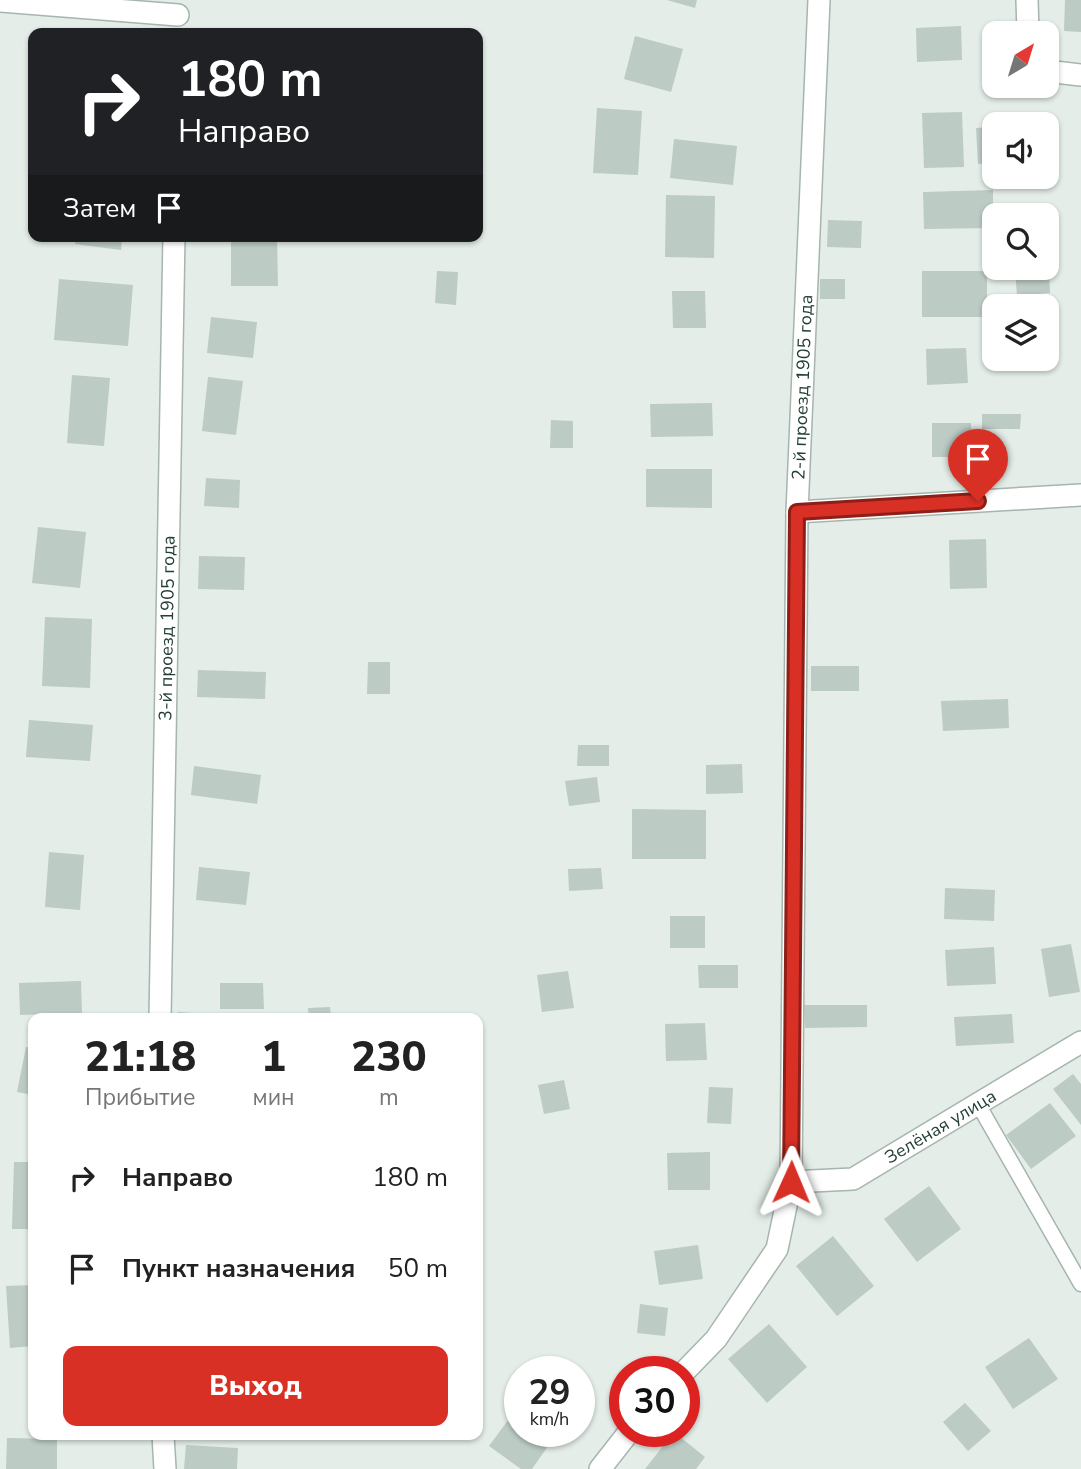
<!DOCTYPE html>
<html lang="ru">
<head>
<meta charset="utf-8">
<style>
  body { margin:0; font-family:"Nunito Sans",sans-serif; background:#f2f2f2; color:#222; height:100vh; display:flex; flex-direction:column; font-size:26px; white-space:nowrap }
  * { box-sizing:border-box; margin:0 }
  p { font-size:23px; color:#767676 }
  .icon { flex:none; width:38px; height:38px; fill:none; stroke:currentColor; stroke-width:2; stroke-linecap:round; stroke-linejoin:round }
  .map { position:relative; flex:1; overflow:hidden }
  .drawer { position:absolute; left:28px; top:1013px; width:455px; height:427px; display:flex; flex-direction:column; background:#fff; border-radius:14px; box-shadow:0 2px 5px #0004 }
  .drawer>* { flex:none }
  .top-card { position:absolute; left:28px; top:28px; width:455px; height:214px; border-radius:14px; box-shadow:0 2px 5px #0004; background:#202124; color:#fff; overflow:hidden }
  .needle { width:46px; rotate:38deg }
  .controls { position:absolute; left:982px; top:21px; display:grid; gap:14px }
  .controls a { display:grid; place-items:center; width:77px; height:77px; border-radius:14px; background:#fff; box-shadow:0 2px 5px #0004; font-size:35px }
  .speed { position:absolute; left:504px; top:1356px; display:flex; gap:14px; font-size:35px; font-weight:700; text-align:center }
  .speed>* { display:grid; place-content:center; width:91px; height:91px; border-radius:50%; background:#fff; box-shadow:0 2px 5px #0004; line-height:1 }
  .speed small { font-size:18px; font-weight:400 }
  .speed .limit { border:10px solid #d22; background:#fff; color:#111 }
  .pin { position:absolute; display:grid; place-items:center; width:60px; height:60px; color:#fff; margin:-72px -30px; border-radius:50% 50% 50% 0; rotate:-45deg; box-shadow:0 0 7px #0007 }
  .pin .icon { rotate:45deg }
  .me { position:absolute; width:77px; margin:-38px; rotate:1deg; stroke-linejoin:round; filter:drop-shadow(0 0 5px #0008) }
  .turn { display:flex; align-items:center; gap:24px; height:147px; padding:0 35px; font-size:32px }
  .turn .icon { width:91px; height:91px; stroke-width:2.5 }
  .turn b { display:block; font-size:49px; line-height:60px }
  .then { display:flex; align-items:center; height:66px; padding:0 35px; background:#0003; gap:14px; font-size:26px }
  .eta { display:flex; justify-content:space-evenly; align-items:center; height:119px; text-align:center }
  .eta b { font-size:42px; font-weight:800; line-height:49px }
  .primary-button { display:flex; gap:14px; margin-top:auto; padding:14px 35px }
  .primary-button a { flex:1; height:80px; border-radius:14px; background:#d93025; color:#fff; font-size:28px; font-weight:800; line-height:80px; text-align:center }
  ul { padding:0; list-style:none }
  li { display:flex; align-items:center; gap:21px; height:91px; padding:0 35px }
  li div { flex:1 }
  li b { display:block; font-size:26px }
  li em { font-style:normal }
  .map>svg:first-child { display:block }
  .building { fill:#bccbc3 }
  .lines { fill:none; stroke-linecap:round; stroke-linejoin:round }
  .lane-casing { stroke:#a6b5ae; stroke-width:17 }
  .street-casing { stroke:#a6b5ae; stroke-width:24 }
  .lane { stroke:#fff; stroke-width:14 }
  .street { stroke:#fff; stroke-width:21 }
  .route-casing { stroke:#8d1f18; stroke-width:18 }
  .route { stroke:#d93025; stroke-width:12 }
  .labels { text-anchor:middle; stroke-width:5; stroke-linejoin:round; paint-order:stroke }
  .street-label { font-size:18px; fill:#233f34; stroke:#f5faf7 }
</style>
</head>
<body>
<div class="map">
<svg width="1081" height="1469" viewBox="0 0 1081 1469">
  <rect width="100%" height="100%" fill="#e4ede8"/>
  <path class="building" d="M 667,0 L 697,0 L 695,8 Z
    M 1065,0 L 1081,0 L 1081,32 L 1064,31 Z
    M 961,26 L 962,60 L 917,62 L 916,28 Z
    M 635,36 L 683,49 L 671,92 L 624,79 Z
    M 597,108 L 642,111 L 638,175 L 593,173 Z
    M 962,112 L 964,167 L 924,168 L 922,113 Z
    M 994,127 L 994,163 L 978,164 L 976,128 Z
    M 674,139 L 737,146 L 733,185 L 670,178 Z
    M 993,190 L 993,228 L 924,229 L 923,192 Z
    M 666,195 L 715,196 L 714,258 L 665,257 Z
    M 828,220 L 862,221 L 861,248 L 827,247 Z
    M 76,236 L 122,236 L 121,250 L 75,244 Z
    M 231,236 L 277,236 L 278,286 L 231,286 Z
    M 1015,268 L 1049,268 L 1050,293 L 1017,296 Z
    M 437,271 L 458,272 L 456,305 L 435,303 Z
    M 922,271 L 987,271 L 987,317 L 922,317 Z
    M 59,279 L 133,285 L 128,346 L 54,340 Z
    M 820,279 L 845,279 L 845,299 L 820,299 Z
    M 672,291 L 705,291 L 706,328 L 673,328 Z
    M 211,317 L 257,322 L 253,358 L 207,353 Z
    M 966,348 L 968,383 L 927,385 L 926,349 Z
    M 72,375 L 110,378 L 104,446 L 67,443 Z
    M 208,377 L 243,381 L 236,435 L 202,431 Z
    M 712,403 L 713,436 L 651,437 L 650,404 Z
    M 982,414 L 1021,414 L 1020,429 L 982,429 Z
    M 551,420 L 573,421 L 573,448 L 550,448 Z
    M 932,423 L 971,423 L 972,457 L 932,457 Z
    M 646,469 L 712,469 L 712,508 L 646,507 Z
    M 206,478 L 240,480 L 239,508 L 204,506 Z
    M 38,527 L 86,532 L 80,588 L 32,583 Z
    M 986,539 L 987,588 L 950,589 L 949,540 Z
    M 199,556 L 245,557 L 244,590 L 198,589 Z
    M 45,617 L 92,619 L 90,688 L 42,686 Z
    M 368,662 L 390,662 L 390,694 L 367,694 Z
    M 811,666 L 859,666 L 859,691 L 811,691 Z
    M 198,670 L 266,672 L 265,699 L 197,697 Z
    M 1008,699 L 1009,728 L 943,731 L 941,701 Z
    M 29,720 L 93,725 L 90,761 L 26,757 Z
    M 578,745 L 609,745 L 609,766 L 577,766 Z
    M 742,764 L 743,793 L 706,794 L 706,765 Z
    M 194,766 L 261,775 L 257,804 L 191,795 Z
    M 597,777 L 600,802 L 569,806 L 565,781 Z
    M 632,809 L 706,810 L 706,859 L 632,859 Z
    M 49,852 L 84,855 L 80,910 L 45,907 Z
    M 199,867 L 250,872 L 246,905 L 196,900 Z
    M 601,868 L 603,889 L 569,891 L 568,869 Z
    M 945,888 L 995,890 L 994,921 L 944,919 Z
    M 670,916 L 705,916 L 705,948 L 670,948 Z
    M 1071,944 L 1080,992 L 1049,997 L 1041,949 Z
    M 994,947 L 996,984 L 947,986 L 945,950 Z
    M 698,965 L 738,965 L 738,988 L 699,988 Z
    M 568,971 L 574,1008 L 542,1012 L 537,975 Z
    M 81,981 L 82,1013 L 20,1015 L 19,983 Z
    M 220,983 L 263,983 L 264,1009 L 220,1009 Z
    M 804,1005 L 867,1005 L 867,1027 L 805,1028 Z
    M 330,1007 L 331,1018 L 309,1018 L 308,1008 Z
    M 178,1012 L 206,1014 L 206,1018 L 177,1018 Z
    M 1012,1014 L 1014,1043 L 956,1046 L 954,1017 Z
    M 705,1023 L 707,1060 L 666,1061 L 665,1024 Z
    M 26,1047 L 33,1048 L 33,1095 L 17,1092 Z
    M 1073,1074 L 1081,1084 L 1081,1125 L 1053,1089 Z
    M 564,1080 L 570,1109 L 544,1114 L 538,1085 Z
    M 709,1087 L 733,1088 L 731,1124 L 707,1123 Z
    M 1050,1103 L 1076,1136 L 1031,1169 L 1006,1135 Z
    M 710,1152 L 710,1190 L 668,1190 L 667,1153 Z
    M 14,1162 L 33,1162 L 33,1229 L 12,1229 Z
    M 929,1186 L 961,1229 L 917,1262 L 884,1219 Z
    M 833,1236 L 874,1286 L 837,1316 L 796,1266 Z
    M 698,1245 L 703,1279 L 659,1285 L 654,1251 Z
    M 33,1285 L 33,1346 L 10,1348 L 6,1286 Z
    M 640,1304 L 668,1308 L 665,1336 L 637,1333 Z
    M 769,1324 L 807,1367 L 767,1403 L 728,1359 Z
    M 1029,1338 L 1058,1379 L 1013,1409 L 985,1367 Z
    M 965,1403 L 991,1431 L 968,1451 L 943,1422 Z
    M 520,1404 L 520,1432 L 558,1432 L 532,1469 L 521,1469 L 489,1446 Z
    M 674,1432 L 705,1457 L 696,1469 L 645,1469 Z
    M 7,1438 L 57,1439 L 57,1469 L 6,1469 Z
    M 186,1445 L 238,1448 L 237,1469 L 184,1469 Z"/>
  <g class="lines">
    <defs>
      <path id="lane" d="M 978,1104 L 1081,1284"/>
      <g id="street">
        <path d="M 1027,0 L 1028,33"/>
        <path d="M 0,1 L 178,15"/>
        <path d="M 1046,71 L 1081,75"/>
        <path d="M 797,512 L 1081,495"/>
        <path id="s1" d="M 160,1018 L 174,236"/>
        <path id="s2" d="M 791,1182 L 853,1179 L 1081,1042"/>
        <path id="s3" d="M 684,1372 L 716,1339 L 777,1249 L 791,1182 L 797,512 L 819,0"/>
        <path d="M 163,1435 L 165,1469"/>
        <path d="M 600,1469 L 629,1432"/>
      </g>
    </defs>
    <use href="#lane" class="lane-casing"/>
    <use href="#street" class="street-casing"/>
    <use href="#lane" class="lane"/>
    <use href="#street" class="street"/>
  </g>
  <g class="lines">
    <defs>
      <path id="route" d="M 791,1182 L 797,512 L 978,501"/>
    </defs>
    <use href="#route" class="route-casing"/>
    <use href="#route" class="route"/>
  </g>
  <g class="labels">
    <g class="street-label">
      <text dy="6" stroke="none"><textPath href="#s3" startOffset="1018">2-й проезд 1905 года</textPath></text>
      <text dy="6" stroke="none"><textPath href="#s1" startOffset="390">3-й проезд 1905 года</textPath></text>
      <text dy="6" stroke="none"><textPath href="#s2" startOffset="164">Зелёная улица</textPath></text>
    </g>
  </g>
</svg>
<div class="controls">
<a><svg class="needle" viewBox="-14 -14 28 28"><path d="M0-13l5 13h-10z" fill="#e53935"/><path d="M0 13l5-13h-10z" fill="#767676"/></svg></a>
<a><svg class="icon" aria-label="sound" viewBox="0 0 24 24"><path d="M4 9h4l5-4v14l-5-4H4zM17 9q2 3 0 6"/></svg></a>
<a><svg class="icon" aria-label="search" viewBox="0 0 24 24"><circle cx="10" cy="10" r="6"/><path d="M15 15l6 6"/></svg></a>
<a><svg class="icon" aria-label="layers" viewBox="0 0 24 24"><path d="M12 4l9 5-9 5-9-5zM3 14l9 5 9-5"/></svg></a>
</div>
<div class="speed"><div>29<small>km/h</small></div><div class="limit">30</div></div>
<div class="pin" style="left:978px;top:501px;background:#d93025"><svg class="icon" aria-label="arrive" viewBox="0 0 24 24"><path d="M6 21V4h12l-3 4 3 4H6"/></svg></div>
<svg class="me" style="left:791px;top:1182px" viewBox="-20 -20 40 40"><path d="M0-17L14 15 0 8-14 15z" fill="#d93025" stroke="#fff" stroke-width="4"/></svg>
<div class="top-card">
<div class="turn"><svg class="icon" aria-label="right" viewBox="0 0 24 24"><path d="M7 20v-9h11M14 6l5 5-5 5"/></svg><div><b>180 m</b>Направо</div></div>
<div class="then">Затем<svg class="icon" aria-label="arrive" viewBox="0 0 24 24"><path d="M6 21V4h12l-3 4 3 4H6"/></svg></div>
</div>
<section class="drawer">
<div class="eta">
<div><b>21:18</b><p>Прибытие</p></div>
<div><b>1</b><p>мин</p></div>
<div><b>230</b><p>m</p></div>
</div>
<ul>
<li><svg class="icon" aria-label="right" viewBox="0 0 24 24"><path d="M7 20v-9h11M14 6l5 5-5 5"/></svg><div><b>Направо</b></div><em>180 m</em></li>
<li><svg class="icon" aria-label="arrive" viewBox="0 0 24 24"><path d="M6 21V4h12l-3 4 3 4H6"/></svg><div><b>Пункт назначения</b></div><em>50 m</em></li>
</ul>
<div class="primary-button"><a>Выход</a></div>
</section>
</div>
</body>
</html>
